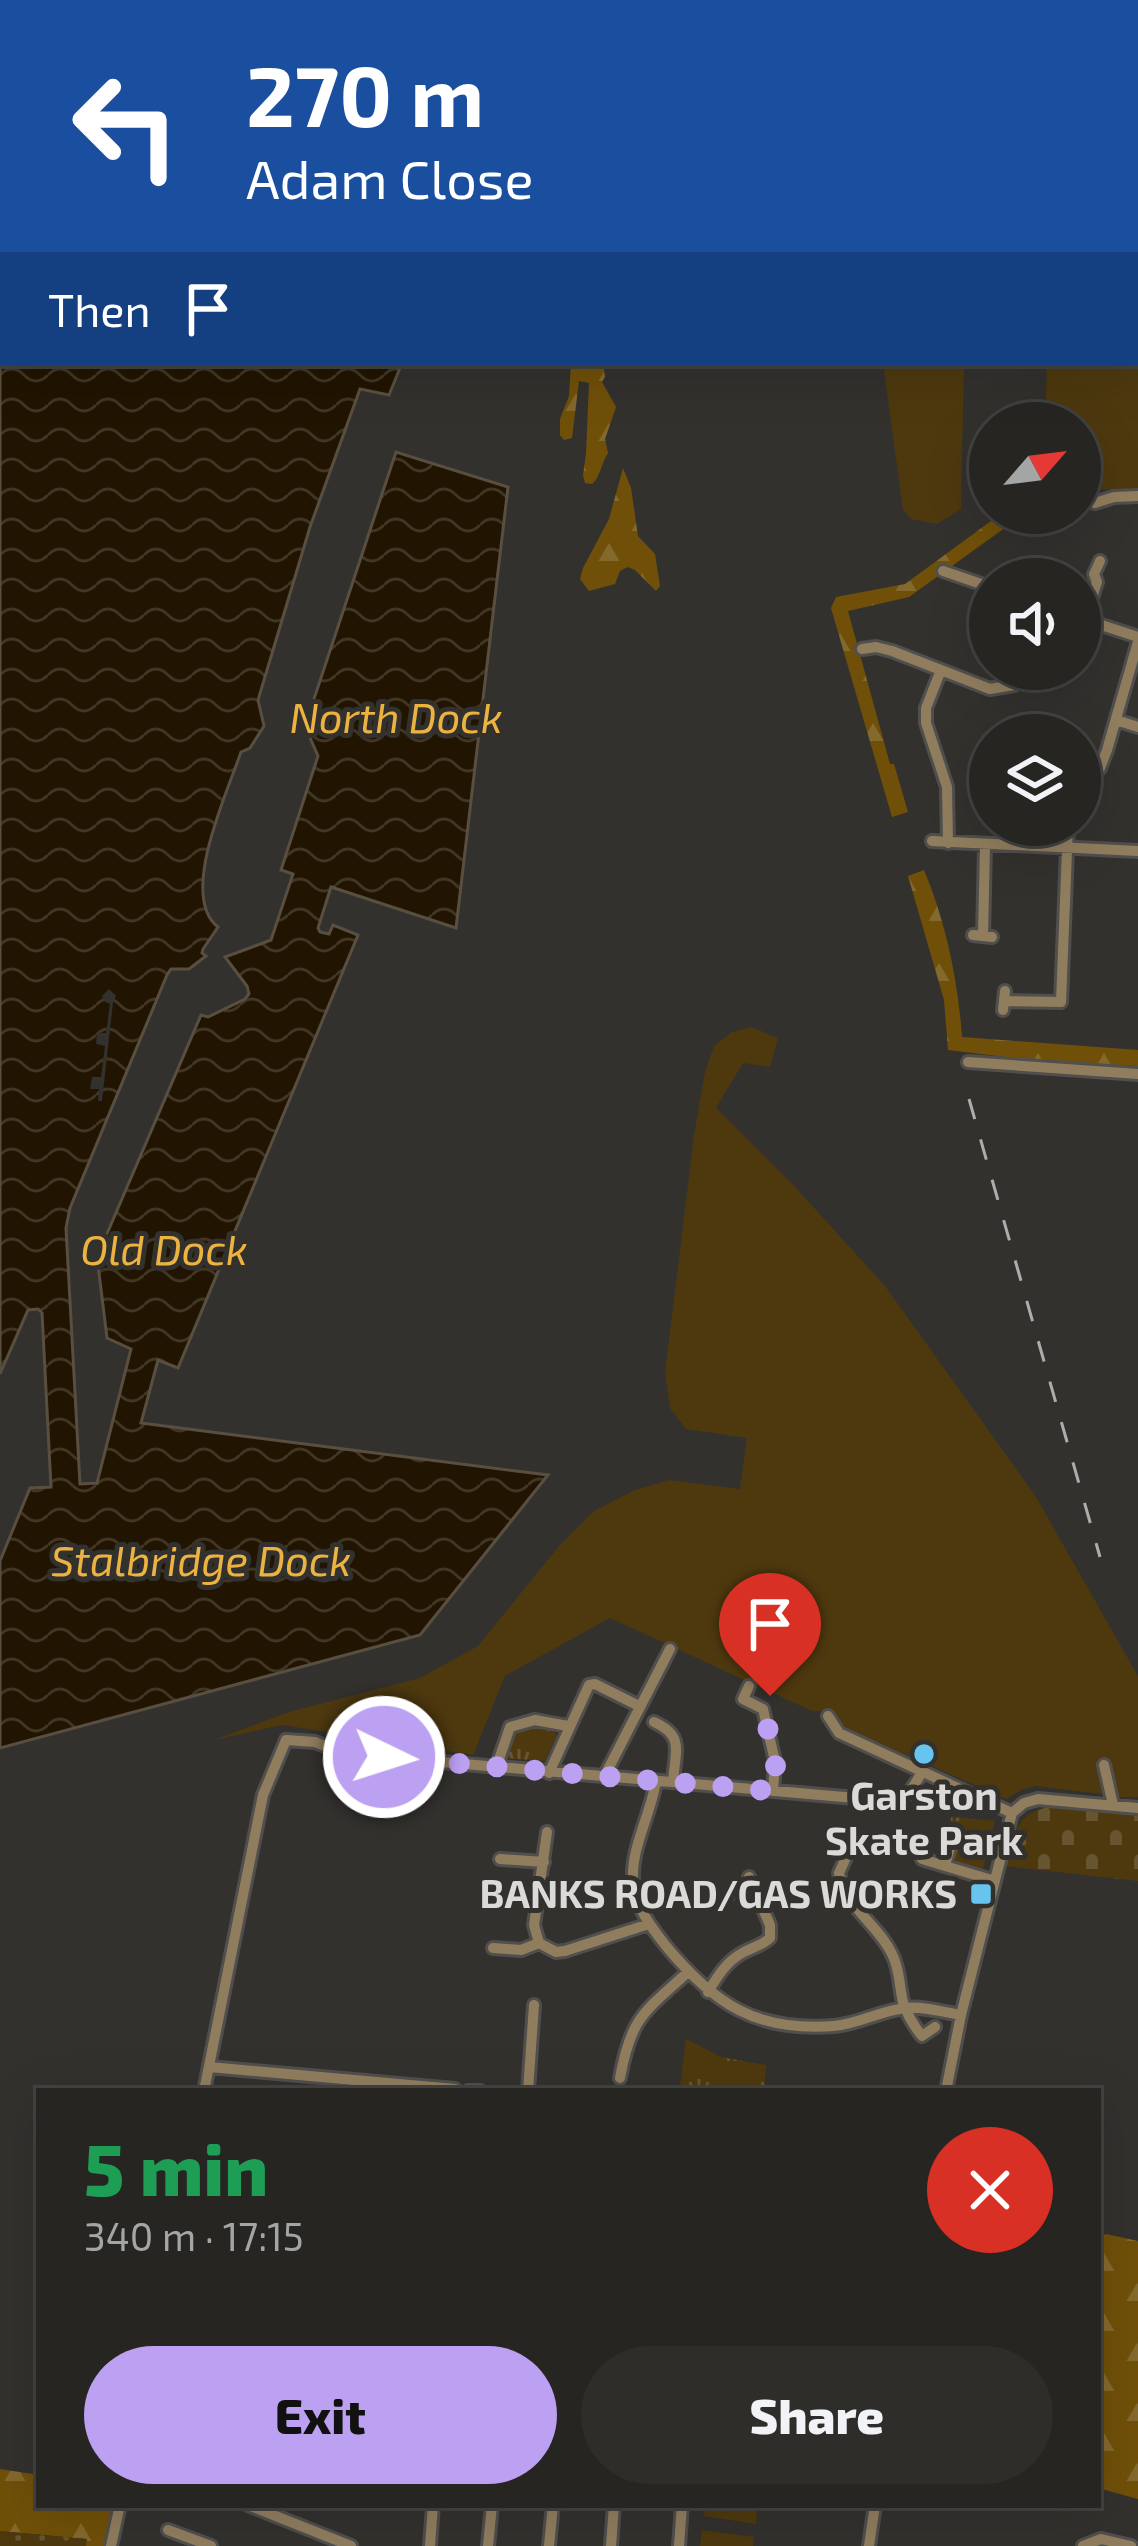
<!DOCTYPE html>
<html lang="en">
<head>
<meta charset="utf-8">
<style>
  body { margin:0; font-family:"Exo 2",sans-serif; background:#2e2d2a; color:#f1f3f6; height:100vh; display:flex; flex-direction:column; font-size:45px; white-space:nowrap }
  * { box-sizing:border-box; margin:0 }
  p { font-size:39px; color:#a4a5a5 }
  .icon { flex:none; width:66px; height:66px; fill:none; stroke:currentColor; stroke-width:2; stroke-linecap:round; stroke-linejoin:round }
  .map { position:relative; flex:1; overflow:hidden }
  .panel { position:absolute; left:36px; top:2088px; width:1065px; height:420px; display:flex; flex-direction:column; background:#262522; border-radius:0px; box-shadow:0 12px 48px #0002,0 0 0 3px #424240 }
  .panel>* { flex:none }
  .hud { position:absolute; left:0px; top:0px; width:1140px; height:366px; box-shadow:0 12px 48px #0002,0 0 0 3px #424240; background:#1a4fa0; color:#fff; overflow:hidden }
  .needle { width:78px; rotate:62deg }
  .controls { position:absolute; left:969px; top:402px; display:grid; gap:24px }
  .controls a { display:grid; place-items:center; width:132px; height:132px; border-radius:50%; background:#262522; box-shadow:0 12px 48px #0002,0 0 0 3px #424240; font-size:60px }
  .pin { position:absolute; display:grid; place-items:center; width:102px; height:102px; color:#fff; margin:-123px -51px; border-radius:50% 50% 50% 0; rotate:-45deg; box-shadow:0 0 12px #0007 }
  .pin .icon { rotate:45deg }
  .me { position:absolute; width:132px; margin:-66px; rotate:94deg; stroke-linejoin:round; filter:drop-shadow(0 0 9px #0008) }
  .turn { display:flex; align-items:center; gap:42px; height:252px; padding:0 48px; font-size:54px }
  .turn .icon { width:156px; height:156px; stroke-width:2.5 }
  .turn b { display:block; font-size:84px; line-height:102px }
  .then { display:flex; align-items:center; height:114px; padding:0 48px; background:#0003; gap:24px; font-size:45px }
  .round { display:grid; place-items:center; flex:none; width:126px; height:126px; border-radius:63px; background:#2e2d2a }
  .headline { display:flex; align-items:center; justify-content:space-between; height:204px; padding:0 48px }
  h1 { font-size:72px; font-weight:800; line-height:90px; color:#1e9e55 }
  .primary-button { display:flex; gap:24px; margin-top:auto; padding:24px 48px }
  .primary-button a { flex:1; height:138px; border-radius:72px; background:#bca0f2; color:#111; font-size:48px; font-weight:800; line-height:138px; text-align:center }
  .primary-button a+a { background:#2e2d2a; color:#f1f3f6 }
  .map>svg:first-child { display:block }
  .grass { fill:url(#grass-tufts) }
  .forest { fill:url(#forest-firs) }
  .cemetery { fill:url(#cemetery-stones) }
  .park { fill:#4e390f }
  .garden { fill:url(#garden-dots) }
  .water { fill:url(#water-waves); stroke:#594f41; stroke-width:3 }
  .pier { fill:#32312e }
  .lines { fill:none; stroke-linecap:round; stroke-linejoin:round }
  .minor-casing { stroke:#504f4d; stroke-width:16 }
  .minor { stroke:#907d5e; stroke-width:10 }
  .rail { stroke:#aeadab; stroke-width:3; stroke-dasharray:21 21; stroke-linecap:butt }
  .route { stroke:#bca0f2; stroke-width:21; stroke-dasharray:0 37.8 }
  .poi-dot { fill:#67c4ef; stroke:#32312e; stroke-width:4.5 }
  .labels { text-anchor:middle; stroke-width:10; stroke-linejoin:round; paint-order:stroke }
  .poi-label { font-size:39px; font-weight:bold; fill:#dbdad8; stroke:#32312e }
  .water-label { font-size:42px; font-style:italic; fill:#edb341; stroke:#32312e }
</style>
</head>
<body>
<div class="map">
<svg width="1138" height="2546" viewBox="0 0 1138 2546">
  <defs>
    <pattern id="grass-tufts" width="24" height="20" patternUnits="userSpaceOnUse" patternTransform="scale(3)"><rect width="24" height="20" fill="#4e390f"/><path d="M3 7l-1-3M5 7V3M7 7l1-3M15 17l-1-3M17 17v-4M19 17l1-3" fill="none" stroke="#675531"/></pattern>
    <pattern id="forest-firs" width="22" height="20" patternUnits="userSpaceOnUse" patternTransform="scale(3)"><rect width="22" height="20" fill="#705009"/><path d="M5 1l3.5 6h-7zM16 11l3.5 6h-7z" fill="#84692c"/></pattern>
    <pattern id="cemetery-stones" width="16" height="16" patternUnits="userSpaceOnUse" patternTransform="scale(3)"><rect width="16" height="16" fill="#4e390f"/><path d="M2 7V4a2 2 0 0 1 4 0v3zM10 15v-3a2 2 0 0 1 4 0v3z" fill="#675531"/></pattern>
    <pattern id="garden-dots" width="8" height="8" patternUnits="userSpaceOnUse" patternTransform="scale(3)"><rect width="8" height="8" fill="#4e390f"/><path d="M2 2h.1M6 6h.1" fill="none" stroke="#675531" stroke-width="1.8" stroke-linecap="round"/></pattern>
    <pattern id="water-waves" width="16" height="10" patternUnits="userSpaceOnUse" patternTransform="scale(3)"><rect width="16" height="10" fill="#211400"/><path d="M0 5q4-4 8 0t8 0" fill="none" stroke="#413624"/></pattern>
  </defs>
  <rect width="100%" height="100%" fill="#32312e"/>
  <path class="grass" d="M 534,1724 L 549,1726 L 557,1735 L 545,1761 L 506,1758 L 516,1729 Z
    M 951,1817 L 995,1821 L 982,1872 L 955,1865 L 953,1854 L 957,1842 L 950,1835 Z
    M 686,2039 L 721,2057 L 766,2065 L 764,2091 L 675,2091 L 680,2086 Z"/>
  <path class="forest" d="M 571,363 L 603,363 L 605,377 L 602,382 L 616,407 L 605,439 L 608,453 C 601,463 601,476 592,484 L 585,483 L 583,475 L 586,454 L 589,383 L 579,381 L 572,438 L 564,440 L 560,435 L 560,419 L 569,396 Z
    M 623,468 L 631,488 L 638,536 L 655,554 L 660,586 L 656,591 L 635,570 L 628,567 L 620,571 L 615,584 L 589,591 L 580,579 L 583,568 L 609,519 Z
    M 1002,513 L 1060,513 L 1060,529 L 1006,527 L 909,597 L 848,611 L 890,764 L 894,764 L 908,812 L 892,817 L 831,608 L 836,597 L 905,584 Z
    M 924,870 C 946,922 958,981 962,1037 L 1138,1050 L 1138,1066 L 1048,1062 L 948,1050 L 944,1000 L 908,876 Z
    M 1106,2234 L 1138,2241 L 1138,2499 L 1098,2488 L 1098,2238 Z
    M 0,2469 L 39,2475 L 39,2505 L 111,2505 L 113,2509 L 106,2546 L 86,2546 L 86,2539 L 0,2531 Z"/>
  <path class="cemetery" d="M 1051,1807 L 1138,1816 L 1138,1881 L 1006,1866 C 1014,1835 1015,1812 1051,1807 Z"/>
  <path class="park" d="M 1138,240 L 1138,490 L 1080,489 L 1080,423 L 1045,423 L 1047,363 L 1137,363 Z
    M 883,363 L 964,363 L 961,509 L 937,524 L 911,519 L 903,510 Z
    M 751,1027 L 778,1038 L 770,1067 L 743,1063 L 716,1108 L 797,1189 L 885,1286 L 1036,1497 L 1138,1676 L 1138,1797 L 1117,1797 L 1109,1760 L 1097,1759 L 1102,1794 L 1036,1786 L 1023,1789 L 1006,1799 L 848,1729 L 839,1722 L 833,1711 L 812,1711 L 610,1618 L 505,1676 L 473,1755 L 282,1725 L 214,1740 L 289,1712 L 420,1678 L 478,1646 L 559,1546 L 594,1511 L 635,1490 L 669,1480 L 740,1489 L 747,1438 L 686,1429 L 670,1408 L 665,1373 L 694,1135 L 705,1072 L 714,1046 L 732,1032 Z
    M 705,2505 L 758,2505 L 756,2524 L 704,2516 Z
    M 702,2530 L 754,2537 L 753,2546 L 700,2546 Z"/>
  <path class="garden" d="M 0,2531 L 87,2539 L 86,2546 L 0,2546 Z"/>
  <path class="water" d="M 0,0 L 533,0 L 533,3 L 3,3 L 3,363 L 402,363 L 389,395 L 360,389 L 310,527 L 258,700 L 264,726 L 250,748 L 241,752 C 228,791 178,896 218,927 L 203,949 L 202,953 L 206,956 L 189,969 L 171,969 L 167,975 L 70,1208 L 66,1228 L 80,1484 L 97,1483 L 131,1349 L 107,1338 L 97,1257 L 201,1015 L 208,1017 L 245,999 L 249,994 L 247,986 L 225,957 L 271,940 L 293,874 L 281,870 L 318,756 L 305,726 L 396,452 L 508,487 L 456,928 L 331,887 L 318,928 L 320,932 L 329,934 L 333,925 L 358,935 L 178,1368 L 158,1360 L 141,1423 L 548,1475 L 420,1635 L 0,1748 L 0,1561 L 30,1488 L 51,1487 L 42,1313 L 38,1309 L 28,1310 L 0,1374 Z"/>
  <path class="pier" d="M 109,989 L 116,996 L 113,1003 L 102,1101 L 98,1101 L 99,1089 L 90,1089 L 92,1077 L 101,1077 L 105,1046 L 96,1044 L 97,1033 L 106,1033 L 110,1004 L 104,1001 L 102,996 Z"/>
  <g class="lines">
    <defs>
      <path id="minor" d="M 1099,0 L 1111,3
        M 545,3 L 545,0
        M 1079,3 L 1080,0
        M 1137,10 L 1138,10
        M 1137,170 L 1138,170
        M 1095,503 L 1114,497 L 1138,496
        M 943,571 L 990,587
        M 1080,618 L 1138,637
        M 1085,619 L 1097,582 L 1094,574 L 1100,561
        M 862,649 L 876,647 L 892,651 L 990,689 L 1014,685 L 1029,669
        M 941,670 L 926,708 L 926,723 L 947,787 L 948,843
        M 1116,720 L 1138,727
        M 1080,790 L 1100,768 L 1107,750 L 1138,642
        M 932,841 L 1138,851
        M 973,935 L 992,937
        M 983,936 L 985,846
        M 1004,1001 L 1061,1002 L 1068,825
        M 1003,1010 L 1005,991
        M 968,1062 L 1138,1074
        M 749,1686 L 743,1699 L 763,1709 L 775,1761 L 773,1791
        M 828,1716 L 839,1733 L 1012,1813
        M 654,1722 C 685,1736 675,1751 673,1782
        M 1104,1765 L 1113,1805
        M 496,1768 L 510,1727 L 535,1720 L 568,1726
        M 549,1773 L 589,1685 L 595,1684 L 639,1706
        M 604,1777 L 670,1649
        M 656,1781 C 651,1814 631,1847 633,1881 C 635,1906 651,1927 666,1946 C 714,2004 756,2032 834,2026 C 859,2024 882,2010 906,2008 C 923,2006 944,2012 961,2015
        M 1012,1813 L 1024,1803 L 1038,1799 L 1138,1808
        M 547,1832 L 534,1925 L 539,1943 L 556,1952 L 565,1951 L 649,1924
        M 848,1853 L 839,1873 C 844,1906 878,1924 892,1954 C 900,1969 899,1986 903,2002 C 907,2015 914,2026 922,2036 L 935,2027
        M 500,1859 L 544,1862
        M 922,1859 L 995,1881
        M 945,1865 L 952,1841
        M 735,1893 L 753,1886
        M 493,1948 L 521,1950 L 539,1943
        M 708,1992 C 717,1977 726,1962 742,1953 C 753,1947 761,1946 770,1938 L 770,1925 L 749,1877
        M 209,2067 L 455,2089
        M 620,2078 C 631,2017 644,2012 688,1972
        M 204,2091 L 263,1795 L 286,1740 L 315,1742 L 343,1753 L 384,1757 L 890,1801 C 908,1800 913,1787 922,1772
        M 468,2091 L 480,2091
        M 528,2091 L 534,2005
        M 946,2091 L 961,2015 L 1012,1813
        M 248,2505 L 351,2546
        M 168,2530 L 211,2546
        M 111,2546 L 120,2505
        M 430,2546 L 433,2505
        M 488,2546 L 492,2505
        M 549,2546 L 553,2505
        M 611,2546 L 614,2505
        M 679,2546 L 682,2505
        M 869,2546 L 875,2505
        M 1083,2546 L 1101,2539 L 1131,2546"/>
    </defs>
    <use href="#minor" class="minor-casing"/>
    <use href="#minor" class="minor"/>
    <path class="rail" d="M 969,1099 L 1100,1557"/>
  </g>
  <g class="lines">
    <path class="route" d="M 384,1757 L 773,1791 L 776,1761 L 763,1709 L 770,1696"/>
  </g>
  <g class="poi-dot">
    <circle cx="924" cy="1754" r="12"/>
    <rect x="969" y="1882" width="24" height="24" rx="6"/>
  </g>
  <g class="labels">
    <g class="poi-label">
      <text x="924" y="1810">Garston<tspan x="924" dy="45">Skate Park</tspan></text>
      <text x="957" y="1908" text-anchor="end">BANKS ROAD/GAS WORKS</text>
    </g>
    <g class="water-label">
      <text x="396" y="733">North Dock</text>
      <text x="164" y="1265">Old Dock</text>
      <text x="201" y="1576">Stalbridge Dock</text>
    </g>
  </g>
</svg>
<div class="controls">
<a><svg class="needle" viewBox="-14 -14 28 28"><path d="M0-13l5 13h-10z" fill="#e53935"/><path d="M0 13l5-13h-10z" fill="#a4a5a5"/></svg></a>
<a><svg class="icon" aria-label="sound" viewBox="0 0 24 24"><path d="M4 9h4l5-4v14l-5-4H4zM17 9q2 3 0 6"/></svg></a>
<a><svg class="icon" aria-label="layers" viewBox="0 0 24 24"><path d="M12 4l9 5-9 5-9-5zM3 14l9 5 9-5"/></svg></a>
</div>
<div class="pin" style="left:770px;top:1696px;background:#d93025"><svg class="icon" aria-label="arrive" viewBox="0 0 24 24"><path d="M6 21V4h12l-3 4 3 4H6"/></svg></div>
<svg class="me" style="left:384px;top:1757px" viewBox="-20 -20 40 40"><circle r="17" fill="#bca0f2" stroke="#fff" stroke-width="3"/><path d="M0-11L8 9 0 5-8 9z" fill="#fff"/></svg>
<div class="hud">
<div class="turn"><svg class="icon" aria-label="left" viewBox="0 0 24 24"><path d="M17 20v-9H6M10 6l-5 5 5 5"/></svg><div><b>270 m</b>Adam Close</div></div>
<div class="then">Then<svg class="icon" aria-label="arrive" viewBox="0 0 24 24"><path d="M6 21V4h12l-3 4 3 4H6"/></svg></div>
</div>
<section class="panel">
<div class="headline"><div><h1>5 min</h1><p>340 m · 17:15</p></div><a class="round" style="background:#d93025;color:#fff"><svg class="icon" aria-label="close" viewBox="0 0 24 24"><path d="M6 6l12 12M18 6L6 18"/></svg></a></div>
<div class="primary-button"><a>Exit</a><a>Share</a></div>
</section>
</div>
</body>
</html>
